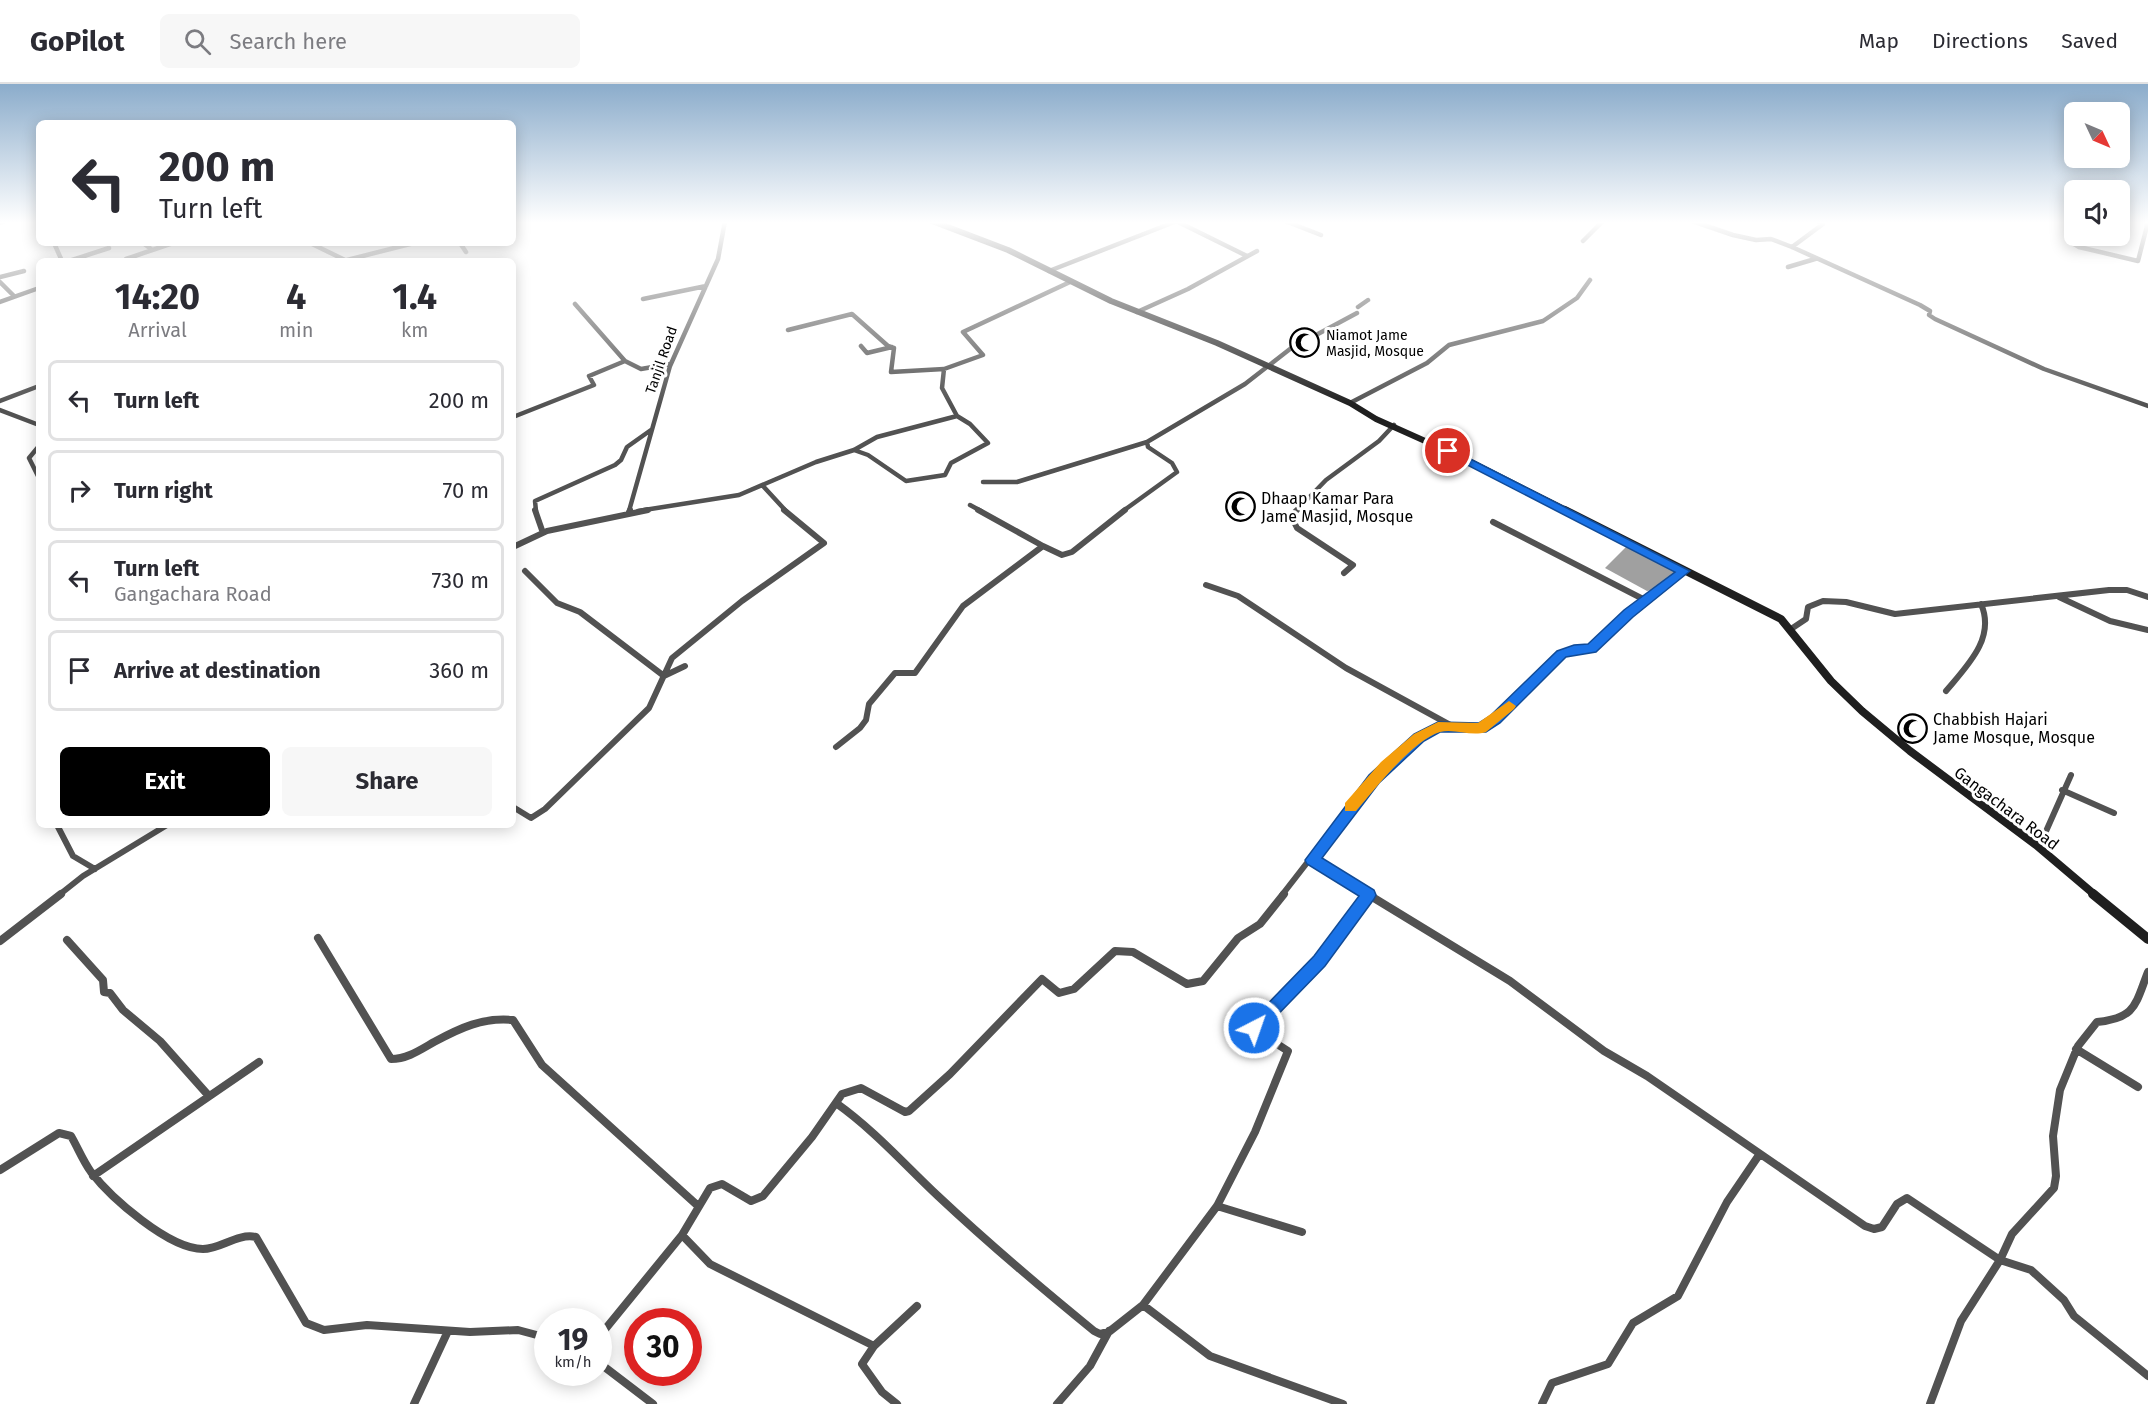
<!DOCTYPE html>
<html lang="en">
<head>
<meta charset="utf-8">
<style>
  body { margin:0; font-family:"Fira Sans",sans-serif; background:#f7f7f7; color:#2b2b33; height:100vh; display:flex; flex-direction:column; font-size:22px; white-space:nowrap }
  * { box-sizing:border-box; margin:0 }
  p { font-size:20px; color:#7c7c81 }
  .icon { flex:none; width:33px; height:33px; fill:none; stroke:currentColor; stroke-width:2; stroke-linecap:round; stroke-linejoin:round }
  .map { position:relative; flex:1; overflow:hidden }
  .sheet { position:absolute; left:36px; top:174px; width:480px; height:570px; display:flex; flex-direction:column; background:#fff; border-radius:9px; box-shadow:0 3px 15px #0003 }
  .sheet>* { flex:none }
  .guide { position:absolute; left:36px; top:36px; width:480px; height:126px; border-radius:9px; box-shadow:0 3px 15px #0003; background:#fff; color:#2b2b33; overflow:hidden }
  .needle { width:39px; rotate:134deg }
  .fabs { position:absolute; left:2064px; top:18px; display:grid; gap:12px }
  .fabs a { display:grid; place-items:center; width:66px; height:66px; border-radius:9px; background:#fff; box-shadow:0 3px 15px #0003; font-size:30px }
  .speed { position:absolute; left:534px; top:1224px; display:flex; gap:12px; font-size:30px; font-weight:700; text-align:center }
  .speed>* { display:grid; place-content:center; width:78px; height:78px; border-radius:50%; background:#fff; box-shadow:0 3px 15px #0003; line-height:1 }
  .speed small { font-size:15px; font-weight:400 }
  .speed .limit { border:9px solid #d22; background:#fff; color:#111 }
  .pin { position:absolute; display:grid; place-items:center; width:51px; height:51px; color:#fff; margin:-26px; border:3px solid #fff; border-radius:50%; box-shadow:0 2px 6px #0007 }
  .me { position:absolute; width:66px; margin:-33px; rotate:41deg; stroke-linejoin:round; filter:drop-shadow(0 0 4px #0008) }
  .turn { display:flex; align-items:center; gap:21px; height:126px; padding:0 24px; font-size:27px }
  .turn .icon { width:78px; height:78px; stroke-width:2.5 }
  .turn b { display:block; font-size:42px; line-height:51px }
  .eta { display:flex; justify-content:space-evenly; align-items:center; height:102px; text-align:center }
  .eta b { font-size:36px; font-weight:700; line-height:42px }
  .action { display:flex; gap:12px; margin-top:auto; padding:12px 24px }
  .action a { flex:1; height:69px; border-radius:9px; background:#000; color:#fff; font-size:24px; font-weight:700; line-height:69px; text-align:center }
  .action a+a { background:#f7f7f7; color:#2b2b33 }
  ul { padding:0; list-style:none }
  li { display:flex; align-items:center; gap:18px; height:81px; margin:0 12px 9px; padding:0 12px; border:3px solid #e1e1e2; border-radius:9px }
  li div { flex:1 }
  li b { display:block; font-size:22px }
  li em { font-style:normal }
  header { display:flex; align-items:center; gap:36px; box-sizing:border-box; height:84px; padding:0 30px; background:#fff; border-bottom:2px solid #e1e1e2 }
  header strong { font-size:28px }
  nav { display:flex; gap:33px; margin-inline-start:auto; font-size:21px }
  .search { width:420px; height:54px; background:#f7f7f7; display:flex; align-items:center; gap:15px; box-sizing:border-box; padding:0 21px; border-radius:9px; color:#7c7c81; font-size:22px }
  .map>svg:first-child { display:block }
  .water { fill:#a0a0a0 }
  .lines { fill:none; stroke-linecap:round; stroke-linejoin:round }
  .street-far2 { stroke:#525252; stroke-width:4.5 }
  .street-far1 { stroke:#525252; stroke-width:6 }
  .street { stroke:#525252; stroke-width:8 }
  .secondary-far2 { stroke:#1f1f1f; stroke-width:6 }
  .secondary-far1 { stroke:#1f1f1f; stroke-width:8 }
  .secondary { stroke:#1f1f1f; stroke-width:10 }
  .route { fill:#1a73e8; stroke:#114b97; stroke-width:1.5 }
  .slow { fill:#f59e0b }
  .labels { text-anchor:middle; stroke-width:6; stroke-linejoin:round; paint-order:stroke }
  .far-poi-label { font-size:14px; fill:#000; stroke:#fff; text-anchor:start }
  .far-street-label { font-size:14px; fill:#000; stroke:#fff }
  .poi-label { font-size:16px; fill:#000; stroke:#fff; text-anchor:start }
  .street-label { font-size:16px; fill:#000; stroke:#fff }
</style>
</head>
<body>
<header>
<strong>GoPilot</strong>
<div class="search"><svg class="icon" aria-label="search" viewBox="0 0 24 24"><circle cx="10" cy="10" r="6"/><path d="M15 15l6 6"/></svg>Search here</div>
<nav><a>Map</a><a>Directions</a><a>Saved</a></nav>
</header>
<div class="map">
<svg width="2148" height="1320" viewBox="0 0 2148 1320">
  <rect width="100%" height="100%" fill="#fff"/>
  <path class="water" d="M 1626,463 L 1675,485 L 1676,488 L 1652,506 L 1647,507 L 1605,484 Z"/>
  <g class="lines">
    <path class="street-far2" d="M 1176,137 L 1247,172
      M 1285,137 L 1321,151
      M 1692,137 L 1733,151 L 1756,156 L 1771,155 L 1792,163 L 1920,221 L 1930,227 L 1929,231 L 1935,235 L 2044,285 L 2148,322
      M 0,139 L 5,137
      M 2074,150 L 2072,159 L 2079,163 L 2138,177 L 2148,138
      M 1583,157 L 1603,137
      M 54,159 L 62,177
      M 143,159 L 151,165
      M 310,159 L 345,176
      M 460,159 L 466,168
      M 1792,163 L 1823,140 L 1817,137
      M 126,175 L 173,159
      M 69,177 L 109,164
      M 343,177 L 414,159
      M 1788,183 L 1815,175
      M 1049,187 L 1177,137
      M 0,193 L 24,187
      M 0,198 L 14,212
      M 643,215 L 706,202
      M 0,218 L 39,204
      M 575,220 L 625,277 L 641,285 L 670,280
      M 1358,223 L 1368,216
      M 1137,228 L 1188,205 L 1257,167
      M 788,246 L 852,230 L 888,262 L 894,264 L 891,288 L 944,285
      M 861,262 L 867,269 L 892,263
      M 0,317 L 39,302
      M 1350,319 L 1427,279 L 1449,261 L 1543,237 L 1577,214 L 1590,196
      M 0,326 L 39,341
      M 513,333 L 594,301 L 589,292 L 625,277
      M 39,362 L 29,374 L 39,394
      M 854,366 L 868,371 L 906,397 L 945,391 L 951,379 L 988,359 L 970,340 L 957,332
      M 983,398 L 1017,398 L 1147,358
      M 763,402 L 786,427
      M 970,421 L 981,427
      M 536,427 L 535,417 L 615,381 L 621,376 L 627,363 L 651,346
      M 629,427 L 670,282 L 718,175 L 725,137
      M 638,427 L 739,411 L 816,378 L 854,366 L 877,353 L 957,332 L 942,304 L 944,285 L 983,271 L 963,248 L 1070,198
      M 1123,427 L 1177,388 L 1172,379 L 1148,363 L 1147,358 L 1245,300 L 1290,265 L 1357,229
      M 1296,427 L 1326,396 L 1379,357 L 1394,341"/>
    <path class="street-far1" d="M 535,426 L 543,449
      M 978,426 L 1043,462
      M 1297,426 L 1291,432 L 1297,444 L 1353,481 L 1344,489
      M 629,428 L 630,426
      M 1493,438 L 1645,516
      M 513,463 L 547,447 L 648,426
      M 525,487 L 557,519 L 580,528 L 664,592 L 685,582
      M 1206,501 L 1238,512 L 1346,584 L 1452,642
      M 2059,513 L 2110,537 L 2148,546
      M 1791,545 L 1806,535 L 1808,523 L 1823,517 L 1846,518 L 1895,530 L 2109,506 L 2127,506 L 2148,513
      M 1946,607 C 1967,582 1996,554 1981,520
      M 836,663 L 860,644 L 866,636 L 869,620 L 895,589 L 915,589 L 963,522 L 1043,462 L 1062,471 L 1072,468 L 1125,426
      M 2062,706 L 2114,729
      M 513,723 L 531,734 L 545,725 L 649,624 L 672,574 L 742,517 L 824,459 L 784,426
      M 57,741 L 73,772 L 95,785
      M 2039,763 L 2071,691
      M 1312,776 L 1369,811
      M 59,811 L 83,792 L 167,741
      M 1282,811 L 1362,708 L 1386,682 L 1419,654 L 1438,643 L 1481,645 L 1495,635 L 1561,570 L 1574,565 L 1591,565 L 1629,530 L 1684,487"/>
    <path class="street" d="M 1369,811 L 1510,897 L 1604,967 L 1647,992 L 1865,1142 L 1874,1145 L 1882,1143 L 1897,1120 L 1907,1114 L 2000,1176 L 1961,1237 L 1930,1320
      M 318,854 L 391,975 C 407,975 420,966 434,958 C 460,944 483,933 513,936 L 542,981 L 697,1121
      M 67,856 L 103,896 L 104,908 L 110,909 L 123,926 L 160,957 L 208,1011
      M 0,857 L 61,810
      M 2148,888 C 2135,921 2136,934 2097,938 L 2078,962 L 2060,1006 L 2053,1052 L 2056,1092 L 2054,1104 L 2012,1150 L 2000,1176 L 2031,1186 L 2064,1216 L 2074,1232 L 2148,1292
      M 2076,965 L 2138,1003
      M 836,1019 C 874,1046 904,1080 938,1112 C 988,1159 1040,1203 1094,1247 L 1100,1250 L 1110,1247 L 1143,1221 L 1217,1122 L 1255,1048 L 1288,967 L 1255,946 L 1255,942 L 1320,877 L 1369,811 L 1367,810
      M 0,1086 L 59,1049 L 71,1052 C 78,1064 83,1077 91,1088 C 111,1114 169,1165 203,1165 C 221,1165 237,1149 256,1153 L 306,1239 L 324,1246 L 367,1241 L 470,1248 L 518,1246 L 548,1254
      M 93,1092 L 259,978
      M 1217,1122 L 1302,1148
      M 682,1151 L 710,1180 L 874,1262
      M 1143,1221 L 1210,1272 L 1343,1320
      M 598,1254 L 682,1151 L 710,1104 L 722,1100 L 751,1117 L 763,1112 L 812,1053 L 842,1010 L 861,1004 L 905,1028 L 909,1027 L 950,990 L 1042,895 L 1059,909 L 1074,905 L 1115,867 L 1133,868 L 1187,900 L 1203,897 L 1238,854 L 1260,840 L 1284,810
      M 598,1278 L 653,1320
      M 414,1320 L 448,1247
      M 897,1320 L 882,1308 L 862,1280 L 874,1262 L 917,1222
      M 1057,1320 L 1090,1282 L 1109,1247
      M 1542,1320 L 1552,1299 L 1608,1280 L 1633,1239 L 1678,1212 L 1727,1118 L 1759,1071"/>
    <path class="secondary-far2" d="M 932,137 L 1008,166 L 1111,217 L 1217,259 L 1350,319 L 1376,335 L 1463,374 L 1568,427"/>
    <path class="secondary-far1" d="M 1565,426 L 1781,535 L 1831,597 L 1862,627 L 1910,667 L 2036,761 L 2095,811"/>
    <path class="secondary" d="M 2093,810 L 2148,855"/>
  </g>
  <linearGradient id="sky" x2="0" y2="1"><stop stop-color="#8baccb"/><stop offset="0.43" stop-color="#fff"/><stop offset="1" stop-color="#fff" stop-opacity="0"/></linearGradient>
  <rect width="2148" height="322" fill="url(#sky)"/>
  <path class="route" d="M 1444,365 L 1451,365 L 1690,487 L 1633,533 L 1596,568 L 1566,573 L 1500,639 L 1486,648 L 1440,648 L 1424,657 L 1379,699 L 1322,774 L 1374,806 L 1376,811 L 1374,815 L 1325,882 L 1260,949 L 1254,952 L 1249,949 L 1246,944 L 1249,939 L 1314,872 L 1359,812 L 1307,780 L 1305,776 L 1369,691 L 1414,650 L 1438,638 L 1479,639 L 1490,632 L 1557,567 L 1574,561 L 1588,560 L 1624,526 L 1675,488 L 1444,369 Z"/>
  <path class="slow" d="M 1509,617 L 1516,622 L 1514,625 L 1486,648 C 1471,653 1454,644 1440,648 C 1413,656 1374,706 1356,727 L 1345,727 L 1345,719 L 1381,678 L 1414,650 L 1438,638 L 1478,639 Z"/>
  <defs>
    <symbol id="mosque-ring" viewBox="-11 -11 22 22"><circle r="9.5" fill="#fff" stroke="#000" stroke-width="1.5"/><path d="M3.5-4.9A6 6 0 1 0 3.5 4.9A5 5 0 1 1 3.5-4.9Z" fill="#000"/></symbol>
  </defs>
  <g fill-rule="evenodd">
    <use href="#mosque-ring" x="1288" y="242" width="33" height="33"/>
    <use href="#mosque-ring" x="1224" y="406" width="33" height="33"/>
    <use href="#mosque-ring" x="1896" y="628" width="33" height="33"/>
  </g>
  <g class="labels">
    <g class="far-poi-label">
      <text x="1326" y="256">Niamot Jame<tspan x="1326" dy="16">Masjid, Mosque</tspan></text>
    </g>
    <g class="far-street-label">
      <text transform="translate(661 276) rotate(-71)" y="5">Tanjil Road</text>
    </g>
    <g class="poi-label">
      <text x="1261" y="420">Dhaap Kamar Para<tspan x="1261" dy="18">Jame Masjid, Mosque</tspan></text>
      <text x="1933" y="641">Chabbish Hajari<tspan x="1933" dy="18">Jame Mosque, Mosque</tspan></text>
    </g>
    <g class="street-label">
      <text transform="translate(2007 724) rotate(37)" y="6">Gangachara Road</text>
    </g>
  </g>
</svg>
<div class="fabs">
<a><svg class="needle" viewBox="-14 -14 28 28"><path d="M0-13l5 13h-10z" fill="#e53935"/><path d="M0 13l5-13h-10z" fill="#7c7c81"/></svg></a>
<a><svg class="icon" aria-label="sound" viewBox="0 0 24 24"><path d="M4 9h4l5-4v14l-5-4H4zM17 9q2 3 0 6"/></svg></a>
</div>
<div class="speed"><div>19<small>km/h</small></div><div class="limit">30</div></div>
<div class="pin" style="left:1448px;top:367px;background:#d93025"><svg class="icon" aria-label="arrive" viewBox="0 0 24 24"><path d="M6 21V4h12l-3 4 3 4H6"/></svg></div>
<svg class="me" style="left:1254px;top:944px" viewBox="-20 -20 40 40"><circle r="17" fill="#1a73e8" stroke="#fff" stroke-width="3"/><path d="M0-11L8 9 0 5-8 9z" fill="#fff"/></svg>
<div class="guide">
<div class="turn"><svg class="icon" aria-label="left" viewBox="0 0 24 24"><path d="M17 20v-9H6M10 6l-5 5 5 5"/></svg><div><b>200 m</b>Turn left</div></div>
</div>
<section class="sheet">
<div class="eta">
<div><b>14:20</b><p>Arrival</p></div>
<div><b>4</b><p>min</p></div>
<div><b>1.4</b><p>km</p></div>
</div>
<ul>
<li><svg class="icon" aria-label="left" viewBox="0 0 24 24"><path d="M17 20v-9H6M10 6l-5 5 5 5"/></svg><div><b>Turn left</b></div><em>200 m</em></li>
<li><svg class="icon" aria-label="right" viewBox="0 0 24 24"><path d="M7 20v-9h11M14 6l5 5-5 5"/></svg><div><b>Turn right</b></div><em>70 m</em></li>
<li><svg class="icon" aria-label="left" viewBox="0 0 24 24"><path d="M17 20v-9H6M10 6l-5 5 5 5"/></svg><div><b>Turn left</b><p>Gangachara Road</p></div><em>730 m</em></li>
<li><svg class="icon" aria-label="arrive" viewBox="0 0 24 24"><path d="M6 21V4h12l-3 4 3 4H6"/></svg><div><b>Arrive at destination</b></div><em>360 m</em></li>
</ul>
<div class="action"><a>Exit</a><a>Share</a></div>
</section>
</div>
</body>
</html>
